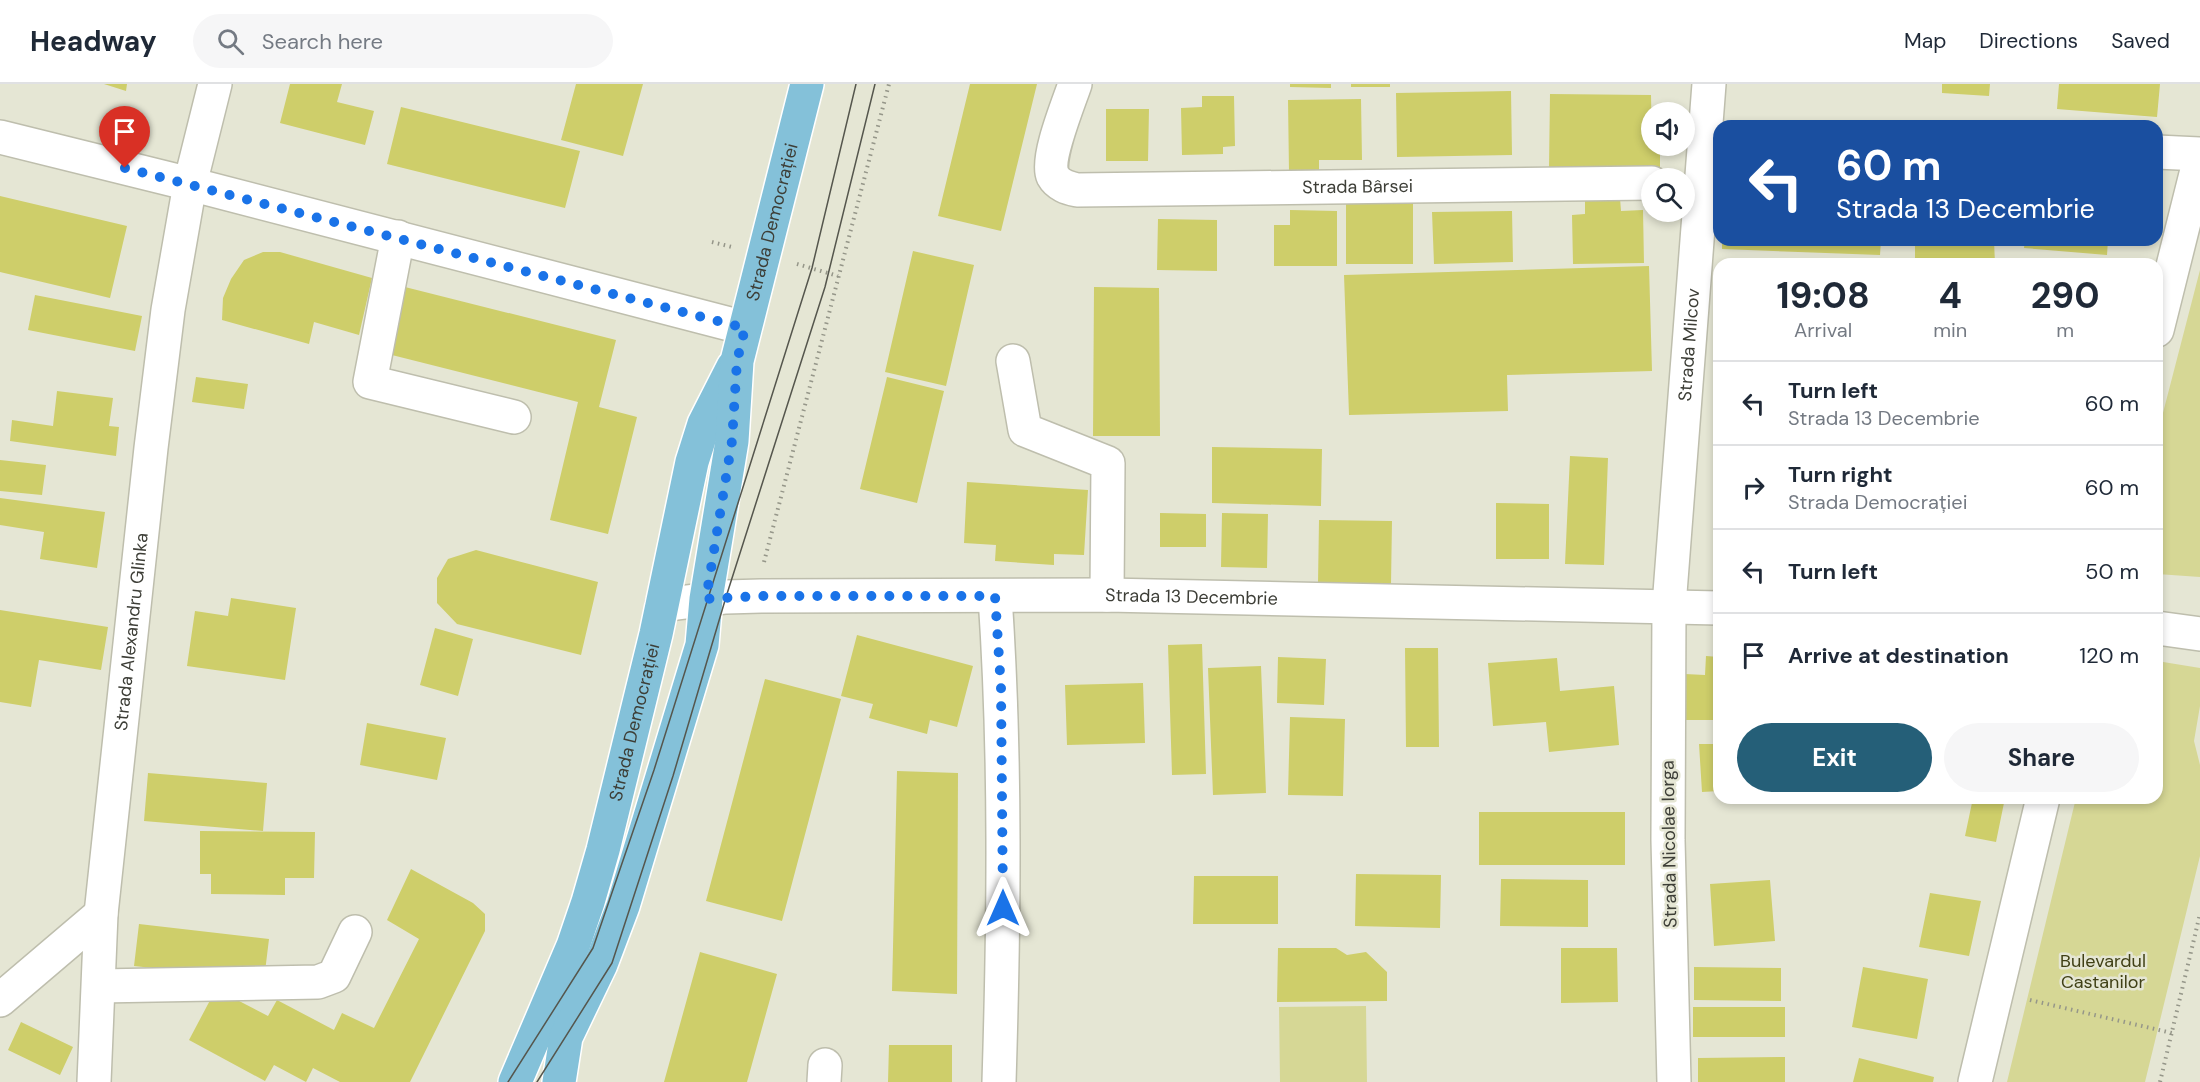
<!DOCTYPE html>
<html lang="en">
<head>
<meta charset="utf-8">
<style>
  body { margin:0; font-family:"DM Sans",sans-serif; background:#f6f6f7; color:#1f2937; height:100vh; display:flex; flex-direction:column; font-size:22px; white-space:nowrap }
  * { box-sizing:border-box; margin:0 }
  p { font-size:20px; color:#747a83 }
  .icon { flex:none; width:33px; height:33px; fill:none; stroke:currentColor; stroke-width:2; stroke-linecap:round; stroke-linejoin:round }
  .map { position:relative; flex:1; overflow:hidden }
  .sheet { position:absolute; left:1713px; top:174px; width:450px; height:546px; display:flex; flex-direction:column; background:#fff; border-radius:18px; box-shadow:0 3px 9px #0003 }
  .sheet>* { flex:none }
  .hud { position:absolute; left:1713px; top:36px; width:450px; height:126px; border-radius:18px; box-shadow:0 3px 9px #0003; background:#1a4fa0; color:#fff; overflow:hidden }
  .buttons { position:absolute; left:1641px; top:18px; display:grid; gap:12px }
  .buttons a { display:grid; place-items:center; width:54px; height:54px; border-radius:50%; background:#fff; box-shadow:0 3px 9px #0003; font-size:30px }
  .pin { position:absolute; display:grid; place-items:center; width:51px; height:51px; color:#fff; margin:-62px -26px; border-radius:50% 50% 50% 0; rotate:-45deg; box-shadow:0 0 6px #0007 }
  .pin .icon { rotate:45deg }
  .me { position:absolute; width:66px; margin:-33px; rotate:0deg; stroke-linejoin:round; filter:drop-shadow(0 0 4px #0008) }
  .turn { display:flex; align-items:center; gap:21px; height:126px; padding:0 24px; font-size:27px }
  .turn .icon { width:78px; height:78px; stroke-width:2.5 }
  .turn b { display:block; font-size:42px; line-height:51px }
  .eta { display:flex; justify-content:space-evenly; align-items:center; height:102px; text-align:center }
  .eta b { font-size:36px; font-weight:700; line-height:42px }
  .button { display:flex; gap:12px; margin-top:auto; padding:12px 24px }
  .button a { flex:1; height:69px; border-radius:36px; background:#255f78; color:#fff; font-size:24px; font-weight:700; line-height:69px; text-align:center }
  .button a+a { background:#f6f6f7; color:#1f2937 }
  ul { padding:0; list-style:none }
  li { display:flex; align-items:center; gap:18px; height:84px; padding:0 24px; border-top:2px solid #e0e1e3 }
  li div { flex:1 }
  li b { display:block; font-size:22px }
  li em { font-style:normal }
  header { display:flex; align-items:center; gap:36px; box-sizing:border-box; height:84px; padding:0 30px; background:#fff; border-bottom:2px solid #e0e1e3 }
  header strong { font-size:28px }
  nav { display:flex; gap:33px; margin-inline-start:auto; font-size:21px }
  .search { width:420px; height:54px; background:#f6f6f7; display:flex; align-items:center; gap:15px; box-sizing:border-box; padding:0 21px; border-radius:33px; color:#747a83; font-size:22px }
  .map>svg:first-child { display:block }
  .green { fill:#d6d795 }
  .building { fill:#cece6a }
  .lines { fill:none; stroke-linecap:round; stroke-linejoin:round }
  .minor-casing { stroke:#bebead; stroke-width:36 }
  .major-casing { stroke:#fff; stroke-width:36 }
  .path { stroke:#959689; stroke-width:4; stroke-dasharray:1.5 4.5; stroke-linecap:butt }
  .minor { stroke:#fff; stroke-width:33 }
  .major { stroke:#84c1d9; stroke-width:33 }
  .tram { stroke:#55564d; stroke-width:1.5 }
  .route { stroke:#1a73e8; stroke-width:10; stroke-dasharray:0 18 }
  .labels { text-anchor:middle; stroke-width:5; stroke-linejoin:round; paint-order:stroke }
  .street-label { font-size:18px; fill:#3d3e37; stroke:#e5e6d4 }
  .park-label { font-size:18px; fill:#404016; stroke:#e5e6d4 }
</style>
</head>
<body>
<header>
<strong>Headway</strong>
<div class="search"><svg class="icon" aria-label="search" viewBox="0 0 24 24"><circle cx="10" cy="10" r="6"/><path d="M15 15l6 6"/></svg>Search here</div>
<nav><a>Map</a><a>Directions</a><a>Saved</a></nav>
</header>
<div class="map">
<svg width="2200" height="998" viewBox="0 0 2200 998">
  <rect width="100%" height="100%" fill="#e5e6d4"/>
  <path class="green" d="M 2200,186 L 2200,493 L 2157,490 L 2157,352 Z
    M 2157,577 L 2200,584 L 2200,622 L 2194,657 L 2200,681 L 2200,772 L 2145,998 L 2007,998 L 2076,714 L 2157,714 Z
    M 1366,922 L 1367,998 L 1280,998 L 1279,923 Z"/>
  <path class="building" d="M 104,0 L 127,0 L 126,7 Z
    M 290,0 L 342,0 L 337,18 L 374,27 L 365,61 L 280,39 Z
    M 576,0 L 643,0 L 623,72 L 561,56 Z
    M 970,0 L 1037,0 L 1001,147 L 938,132 Z
    M 1290,0 L 1331,0 L 1331,4 L 1290,3 Z
    M 1351,0 L 1390,0 L 1390,3 L 1351,3 Z
    M 1942,0 L 1990,0 L 1989,12 L 1942,9 Z
    M 2059,0 L 2160,0 L 2157,33 L 2057,25 Z
    M 1511,7 L 1512,71 L 1397,73 L 1396,9 Z
    M 1550,10 L 1651,11 L 1652,62 L 1660,62 L 1660,90 L 1549,84 Z
    M 1202,12 L 1234,12 L 1235,62 L 1223,63 L 1223,70 L 1182,71 L 1181,24 L 1202,23 Z
    M 1361,15 L 1362,76 L 1319,76 L 1319,87 L 1289,88 L 1288,16 Z
    M 401,23 L 580,67 L 565,124 L 387,80 Z
    M 1106,25 L 1149,25 L 1148,77 L 1106,77 Z
    M 0,112 L 127,142 L 110,214 L 0,188 Z
    M 1585,114 L 1620,114 L 1621,127 L 1643,126 L 1644,179 L 1573,180 L 1572,131 L 1585,130 Z
    M 1346,118 L 1413,118 L 1413,180 L 1346,180 Z
    M 1290,126 L 1337,127 L 1337,182 L 1274,182 L 1274,141 L 1290,141 Z
    M 1512,127 L 1513,178 L 1434,180 L 1432,128 Z
    M 1158,135 L 1217,136 L 1217,187 L 1157,186 Z
    M 1722,156 L 1881,156 L 1880,171 L 1722,165 Z
    M 1915,156 L 1994,156 L 1995,180 L 1915,180 Z
    M 2025,156 L 2108,156 L 2107,171 L 2024,164 Z
    M 913,167 L 974,181 L 946,302 L 885,288 Z
    M 263,168 L 280,168 L 372,194 L 359,251 L 314,238 L 309,260 L 222,236 L 223,214 L 231,195 L 244,176 Z
    M 1649,182 L 1652,287 L 1507,291 L 1508,327 L 1349,331 L 1344,191 Z
    M 401,202 L 616,256 L 599,323 L 637,333 L 608,450 L 550,436 L 578,318 L 384,269 Z
    M 1094,203 L 1159,204 L 1160,352 L 1093,352 Z
    M 35,211 L 142,232 L 135,267 L 28,246 Z
    M 196,293 L 248,300 L 244,325 L 192,318 Z
    M 887,293 L 944,307 L 917,419 L 860,405 Z
    M 57,307 L 113,314 L 109,342 L 119,343 L 116,372 L 10,357 L 12,336 L 53,342 Z
    M 1212,363 L 1322,365 L 1321,422 L 1212,419 Z
    M 1570,372 L 1608,374 L 1604,481 L 1565,480 Z
    M 0,376 L 46,381 L 42,411 L 0,407 Z
    M 967,398 L 1088,406 L 1084,471 L 1054,470 L 1054,481 L 995,477 L 996,461 L 964,459 Z
    M 0,414 L 105,428 L 97,484 L 40,475 L 44,448 L 0,441 Z
    M 1496,419 L 1549,420 L 1549,475 L 1496,475 Z
    M 1160,429 L 1206,430 L 1206,463 L 1160,463 Z
    M 1222,429 L 1268,430 L 1267,484 L 1221,483 Z
    M 1319,436 L 1392,437 L 1391,500 L 1318,499 Z
    M 476,466 L 598,498 L 581,571 L 457,540 L 437,519 L 437,494 L 448,475 Z
    M 231,514 L 296,524 L 285,596 L 187,582 L 195,527 L 228,532 Z
    M 0,526 L 108,543 L 101,586 L 39,576 L 31,623 L 0,618 Z
    M 435,544 L 473,555 L 458,612 L 420,601 Z
    M 857,551 L 973,582 L 957,643 L 930,636 L 927,650 L 869,634 L 873,620 L 841,612 Z
    M 1202,560 L 1206,690 L 1172,691 L 1168,561 Z
    M 1405,564 L 1438,564 L 1439,663 L 1406,663 Z
    M 1706,572 L 1719,573 L 1719,636 L 1683,636 L 1685,590 L 1705,591 Z
    M 1278,573 L 1326,575 L 1324,621 L 1277,619 Z
    M 1557,574 L 1560,607 L 1614,602 L 1619,661 L 1549,668 L 1546,638 L 1493,642 L 1488,579 Z
    M 1261,582 L 1266,709 L 1213,711 L 1208,584 Z
    M 765,595 L 841,615 L 782,837 L 706,817 Z
    M 1143,599 L 1145,659 L 1067,661 L 1065,601 Z
    M 1290,633 L 1345,635 L 1343,712 L 1288,711 Z
    M 367,639 L 446,654 L 437,696 L 360,681 Z
    M 1699,660 L 1719,660 L 1719,707 L 1702,708 Z
    M 897,687 L 958,689 L 957,910 L 892,907 Z
    M 148,689 L 267,699 L 263,747 L 144,737 Z
    M 1973,714 L 2005,714 L 1996,758 L 1965,752 Z
    M 1479,728 L 1625,728 L 1625,781 L 1479,781 Z
    M 200,747 L 315,748 L 314,794 L 285,794 L 285,811 L 211,810 L 211,790 L 200,790 Z
    M 411,785 L 473,819 L 485,830 L 485,847 L 410,998 L 340,998 L 313,984 L 306,998 L 274,981 L 265,997 L 189,956 L 216,905 L 268,932 L 277,916 L 334,946 L 342,929 L 374,944 L 419,855 L 387,836 Z
    M 1356,790 L 1441,791 L 1440,844 L 1355,842 Z
    M 1194,792 L 1278,792 L 1278,840 L 1193,840 Z
    M 1501,795 L 1588,796 L 1588,843 L 1500,842 Z
    M 1770,796 L 1775,857 L 1714,862 L 1710,800 Z
    M 1930,809 L 1981,817 L 1969,872 L 1919,863 Z
    M 139,840 L 269,855 L 264,896 L 134,882 Z
    M 1278,864 L 1336,864 L 1347,871 L 1366,868 L 1387,888 L 1387,917 L 1277,918 Z
    M 1561,864 L 1617,864 L 1618,918 L 1561,919 Z
    M 700,868 L 777,890 L 747,998 L 664,998 Z
    M 1694,883 L 1781,884 L 1781,917 L 1694,916 Z
    M 1863,883 L 1928,895 L 1917,955 L 1852,943 Z
    M 1693,923 L 1785,923 L 1785,953 L 1693,953 Z
    M 21,938 L 73,963 L 60,991 L 8,966 Z
    M 889,961 L 952,961 L 952,998 L 888,998 Z
    M 1785,973 L 1785,998 L 1698,998 L 1698,974 Z
    M 1859,974 L 1934,993 L 1933,998 L 1853,998 Z"/>
  <g class="lines">
    <defs>
      <g id="minor">
        <path id="s1" d="M 1075,0 C 1069,18 1045,76 1053,92 C 1058,101 1068,104 1077,106 L 1652,99"/>
        <path d="M 0,53 L 190,100 L 745,244"/>
        <path d="M 2157,68 L 2200,70"/>
        <path d="M 398,153 L 370,298 L 514,333"/>
        <path d="M 2157,246 L 2200,74"/>
        <path d="M 1013,277 L 1025,346 L 1108,379 L 1107,511"/>
        <path d="M 995,512 C 1006,674 1004,836 999,998"/>
        <path id="s2" d="M 662,521 L 726,513 L 761,512 L 1107,511 L 1719,524"/>
        <path d="M 2157,544 L 2200,550"/>
        <path d="M 99,902 L 318,898 L 334,892 L 355,848"/>
        <path d="M 0,916 L 101,830"/>
        <path id="s3" d="M 94,998 L 101,830 L 151,364 L 168,226 L 190,100 L 215,0"/>
        <path d="M 824,998 L 825,981"/>
        <path id="s4" d="M 1674,998 L 1668,756 L 1669,522 L 1709,0"/>
        <path d="M 1975,998 L 2043,714"/>
      </g>
      <g id="major">
        <path id="s5" d="M 515,998 L 573,862 L 588,818 L 603,766 L 656,550 L 692,378 L 704,340 L 733,283"/>
        <path id="s6" d="M 559,998 L 566,953 L 601,880 L 623,822 L 702,561 L 706,515 L 732,357 L 737,277 L 807,0"/>
      </g>
    </defs>
    <use href="#minor" class="minor-casing"/>
    <use href="#major" class="major-casing"/>
    <path class="path" d="M 712,158 L 732,163
      M 797,180 L 838,192
      M 764,478 L 889,0
      M 2030,916 L 2172,949
      M 2160,998 L 2200,830"/>
    <use href="#minor" class="minor"/>
    <use href="#major" class="major"/>
    <path class="tram" d="M 508,998 L 593,864 L 654,686 L 812,184 L 856,0
      M 537,998 L 612,879 L 673,692 L 726,513 L 825,203 L 875,0"/>
  </g>
  <g class="lines">
    <path class="route" d="M 125,84 L 745,244 L 737,277 L 732,357 L 706,515 L 761,512 L 995,512 L 1001,604 L 1003,824"/>
  </g>
  <g class="labels">
    <g class="street-label">
      <text dy="6" stroke="none"><textPath href="#s1" startOffset="405">Strada Bârsei</textPath></text>
      <text dy="6" stroke="none"><textPath href="#s6" startOffset="891">Strada Democrației</textPath></text>
      <text dy="6" stroke="none"><textPath href="#s4" startOffset="738">Strada Milcov</textPath></text>
      <text dy="6" stroke="none"><textPath href="#s2" startOffset="530">Strada 13 Decembrie</textPath></text>
      <text dy="6" stroke="none"><textPath href="#s3" startOffset="452">Strada Alexandru Glinka</textPath></text>
      <text dy="6" stroke="none"><textPath href="#s5" startOffset="380">Strada Democrației</textPath></text>
      <text transform="translate(1669 760) rotate(-91)" y="6">Strada Nicolae Iorga</text>
    </g>
    <g class="park-label">
      <text x="2103" y="883">Bulevardul<tspan x="2103" dy="21">Castanilor</tspan></text>
    </g>
  </g>
</svg>
<div class="buttons">
<a><svg class="icon" aria-label="sound" viewBox="0 0 24 24"><path d="M4 9h4l5-4v14l-5-4H4zM17 9q2 3 0 6"/></svg></a>
<a><svg class="icon" aria-label="search" viewBox="0 0 24 24"><circle cx="10" cy="10" r="6"/><path d="M15 15l6 6"/></svg></a>
</div>
<div class="pin" style="left:125px;top:84px;background:#d93025"><svg class="icon" aria-label="arrive" viewBox="0 0 24 24"><path d="M6 21V4h12l-3 4 3 4H6"/></svg></div>
<svg class="me" style="left:1003px;top:824px" viewBox="-20 -20 40 40"><path d="M0-17L14 15 0 8-14 15z" fill="#1a73e8" stroke="#fff" stroke-width="4"/></svg>
<div class="hud">
<div class="turn"><svg class="icon" aria-label="left" viewBox="0 0 24 24"><path d="M17 20v-9H6M10 6l-5 5 5 5"/></svg><div><b>60 m</b>Strada 13 Decembrie</div></div>
</div>
<section class="sheet">
<div class="eta">
<div><b>19:08</b><p>Arrival</p></div>
<div><b>4</b><p>min</p></div>
<div><b>290</b><p>m</p></div>
</div>
<ul>
<li><svg class="icon" aria-label="left" viewBox="0 0 24 24"><path d="M17 20v-9H6M10 6l-5 5 5 5"/></svg><div><b>Turn left</b><p>Strada 13 Decembrie</p></div><em>60 m</em></li>
<li><svg class="icon" aria-label="right" viewBox="0 0 24 24"><path d="M7 20v-9h11M14 6l5 5-5 5"/></svg><div><b>Turn right</b><p>Strada Democrației</p></div><em>60 m</em></li>
<li><svg class="icon" aria-label="left" viewBox="0 0 24 24"><path d="M17 20v-9H6M10 6l-5 5 5 5"/></svg><div><b>Turn left</b></div><em>50 m</em></li>
<li><svg class="icon" aria-label="arrive" viewBox="0 0 24 24"><path d="M6 21V4h12l-3 4 3 4H6"/></svg><div><b>Arrive at destination</b></div><em>120 m</em></li>
</ul>
<div class="button"><a>Exit</a><a>Share</a></div>
</section>
</div>
</body>
</html>
